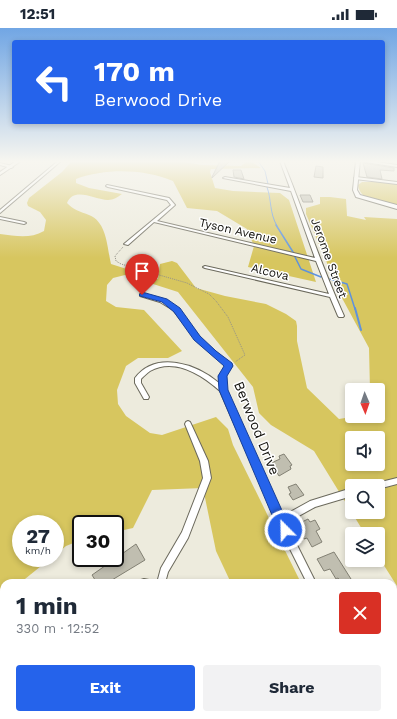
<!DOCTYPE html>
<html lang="en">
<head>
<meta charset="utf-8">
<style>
  body { margin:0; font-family:"Work Sans",sans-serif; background:#f2f2f3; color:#1f2937; height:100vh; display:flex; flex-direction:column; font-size:15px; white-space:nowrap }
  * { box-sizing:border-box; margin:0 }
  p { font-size:13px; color:#747a83 }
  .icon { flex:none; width:22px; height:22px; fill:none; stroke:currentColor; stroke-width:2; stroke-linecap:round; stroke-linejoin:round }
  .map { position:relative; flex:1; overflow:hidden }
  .panel { position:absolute; left:0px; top:551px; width:397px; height:140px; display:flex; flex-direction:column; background:#fff; border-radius:12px 12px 0 0; box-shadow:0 2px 6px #0003 }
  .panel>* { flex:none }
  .top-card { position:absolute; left:12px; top:12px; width:373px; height:84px; border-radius:4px; box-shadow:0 2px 6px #0003; background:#2563eb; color:#fff; overflow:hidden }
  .needle { width:26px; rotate:178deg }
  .buttons { position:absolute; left:345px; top:355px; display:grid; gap:8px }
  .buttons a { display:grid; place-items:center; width:40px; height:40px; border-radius:4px; background:#fff; box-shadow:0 2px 6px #0003; font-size:20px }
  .speed { position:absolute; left:12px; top:487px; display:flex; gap:8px; font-size:20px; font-weight:700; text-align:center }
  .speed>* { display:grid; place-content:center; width:52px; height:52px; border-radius:50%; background:#fff; box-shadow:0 2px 6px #0003; line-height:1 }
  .speed small { font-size:10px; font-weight:400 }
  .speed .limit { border:2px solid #111; border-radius:6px; background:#fff; color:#111 }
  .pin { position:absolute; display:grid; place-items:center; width:34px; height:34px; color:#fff; margin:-41px -17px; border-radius:50% 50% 50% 0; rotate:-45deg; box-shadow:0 0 4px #0007 }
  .pin .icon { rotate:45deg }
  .me { position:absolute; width:44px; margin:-22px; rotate:337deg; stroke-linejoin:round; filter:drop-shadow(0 0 3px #0008) }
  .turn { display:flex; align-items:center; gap:14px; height:84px; padding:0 16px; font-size:18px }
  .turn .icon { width:52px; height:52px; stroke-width:2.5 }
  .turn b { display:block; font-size:28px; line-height:34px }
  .round { display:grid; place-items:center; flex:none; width:42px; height:42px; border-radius:4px; background:#f2f2f3 }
  .headline { display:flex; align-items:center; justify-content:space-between; height:68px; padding:0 16px }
  h1 { font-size:24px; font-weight:700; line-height:30px }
  .button { display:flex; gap:8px; margin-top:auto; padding:8px 16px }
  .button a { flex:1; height:46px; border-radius:4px; background:#2563eb; color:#fff; font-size:16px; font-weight:700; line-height:46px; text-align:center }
  .button a+a { background:#f2f2f3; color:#1f2937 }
  .status { display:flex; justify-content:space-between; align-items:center; height:28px; padding:0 20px; background:#fff; direction:ltr }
  .status svg { height:11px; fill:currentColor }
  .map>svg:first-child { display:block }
  .green { fill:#d7c65f; fill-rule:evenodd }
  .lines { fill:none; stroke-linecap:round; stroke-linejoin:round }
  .stream-far2 { stroke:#5e92dd; stroke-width:1 }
  .stream-far1 { stroke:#5e92dd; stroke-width:1.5 }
  .stream { stroke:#5e92dd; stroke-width:2 }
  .building { fill:#c0beb0; stroke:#838174 }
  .street-casing { stroke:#6b695c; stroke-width:2 }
  .secondary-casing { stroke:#6b695c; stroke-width:2 }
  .path { stroke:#949288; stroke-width:1; stroke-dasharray:1 1; stroke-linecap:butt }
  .street { fill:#fff; fill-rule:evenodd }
  .secondary { fill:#fff; fill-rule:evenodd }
  .route { fill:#2563eb; stroke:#184099 }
  .labels { text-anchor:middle; stroke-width:3; stroke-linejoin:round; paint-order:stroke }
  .far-street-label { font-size:12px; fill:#100f0a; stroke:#fff }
  .street-label { font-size:14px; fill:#100f0a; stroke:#fff }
</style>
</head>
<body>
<div class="status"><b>12:51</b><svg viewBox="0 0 49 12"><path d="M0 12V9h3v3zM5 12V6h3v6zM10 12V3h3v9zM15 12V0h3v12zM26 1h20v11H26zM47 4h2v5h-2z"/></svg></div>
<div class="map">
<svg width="397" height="691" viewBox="0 0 397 691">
  <rect width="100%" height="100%" fill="#edebdd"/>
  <path class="green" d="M 72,133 L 177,133 L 202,137 L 241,138 L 245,135 L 243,133 L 250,133 L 261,140 L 211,141 L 210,144 L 215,160 L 233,163 L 280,165 L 289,172 L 316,254 L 248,239 L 254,218 L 247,201 L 217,183 L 187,180 L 173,153 C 144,141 106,140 76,151 L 76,155 L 89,160 L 122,166 C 118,169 113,172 108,172 C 95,172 74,158 67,175 C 72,181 81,184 89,187 C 107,194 107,219 111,236 L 158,251 L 160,236 L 172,233 L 177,235 L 196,260 L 225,268 L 266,276 L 286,286 L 296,293 L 297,298 L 297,313 L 307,360 L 339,391 L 357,388 L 378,388 L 378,362 L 370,362 L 369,320 L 342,270 L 306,186 L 306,180 L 320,176 L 320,169 L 330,169 L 346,171 L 347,188 L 366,192 L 364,189 L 397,191 L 397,558 L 378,528 L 378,506 L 365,506 L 314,423 L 271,397 L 259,385 L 253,359 L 178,264 L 125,247 L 113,250 L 107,257 L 106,273 L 116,279 L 144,282 L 182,323 L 168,330 L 138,330 L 126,338 L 117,362 L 118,376 L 126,388 L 150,405 L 162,407 L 216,389 L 228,401 L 233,417 L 301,555 L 231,555 L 216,523 L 203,460 L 152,462 L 133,500 L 115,504 L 115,496 L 81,496 L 81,512 L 66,518 L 55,527 L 55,496 L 21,496 L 21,530 L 51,530 L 20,555 L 4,555 L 4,570 L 0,575 L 0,206 C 16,208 30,211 44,203 L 46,192 L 40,184 L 28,178 L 27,175 L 29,170 L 62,144 ZM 352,410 L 378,410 L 378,436 L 352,436 ZM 352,458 L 378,458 L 378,484 L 352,484 Z
    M 362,154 L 378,154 L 397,156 L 397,177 C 384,174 360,174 358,157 Z"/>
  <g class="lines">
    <path class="stream-far2" d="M 258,133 L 265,143 L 268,156
      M 267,159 C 272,173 269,184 277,198"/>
    <path class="stream-far1" d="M 276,197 L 293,224
      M 295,229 L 301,241 L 321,249
      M 330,251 L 347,256 L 355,281"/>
    <path class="stream" d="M 355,280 L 361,302"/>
  </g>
  <path class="building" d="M 220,133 L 230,133 L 212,150 L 212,149 Z
    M 363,135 L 394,140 L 394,143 L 380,142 L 382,151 L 367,149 Z
    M 316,138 L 323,139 L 323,150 L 314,149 Z
    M 233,142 L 241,142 L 244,151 L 234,149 Z
    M 300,167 L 310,167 L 313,174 L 303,174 Z
    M 284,426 L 292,437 L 290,438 L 291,441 L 279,448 L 271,435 L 280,431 L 279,428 Z
    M 296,456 L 304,467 L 293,472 L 289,466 L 291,465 L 288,459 Z
    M 308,491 L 310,494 L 315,492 L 320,501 L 316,503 L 322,514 L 312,519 L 307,510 L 304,511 L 298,496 Z
    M 136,516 L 145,532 L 107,555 L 97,555 L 92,547 Z
    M 334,524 L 351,551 L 342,555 L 338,550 L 336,551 L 330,541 L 324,543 L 317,531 Z"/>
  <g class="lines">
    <defs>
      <path id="street" d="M 58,133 L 61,133 L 0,185 L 0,182 Z
        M 280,133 L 283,133 C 304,185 321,237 344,288 L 343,289 L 339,289 L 338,288 L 330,269 L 205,240 L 203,239 L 205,238 L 329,266 L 316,233 L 154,194 L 128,217 L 124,216 L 171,177 L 167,172 L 108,159 L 106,158 L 107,157 L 169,170 L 175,177 L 157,193 L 315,230 L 291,163 L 223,150 L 225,149 L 290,160 Z
        M 359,133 L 370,133 L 397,137 L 397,139 Z
        M 0,135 L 12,138 L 13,139 L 11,140 L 0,137 Z
        M 356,149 L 397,154 L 397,156 L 355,151 L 354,150 Z
        M 0,189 L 24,194 L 26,195 L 24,196 L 0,191 Z
        M 140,266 L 155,269 L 171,276 L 181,285 L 202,312 L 231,337 L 232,338 L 225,348 L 226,362 L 283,488 L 310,473 L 352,460 L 352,468 L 315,479 L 286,495 L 316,555 L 307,555 L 282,505 L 220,363 C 203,348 175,329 150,343 C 147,345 144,348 141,351 L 141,355 L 149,369 L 148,371 L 144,371 L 135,355 L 135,350 C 156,322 197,336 219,355 L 219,348 L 226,338 L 198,314 L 173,282 L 160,274 L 140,268 Z
        M 188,393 L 190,394 L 191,396 L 208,433 L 211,450 L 188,510 L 168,544 L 165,555 L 157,555 L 161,540 L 182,504 L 203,450 L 200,433 L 185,396 L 186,394 Z
        M 397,450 L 397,456 L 378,461 L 378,458 L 373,458 L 374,456 L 377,455 Z
        M 144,551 L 149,552 L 150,555 L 140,555 L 141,552 Z
        M 23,687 L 34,687 L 35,691 L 24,691 Z
        M 206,687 L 217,687 L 218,691 L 207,691 Z
        M 379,687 L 390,687 L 391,691 L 380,691 Z"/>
      <path id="secondary" d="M 16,133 L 21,133 L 0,147 L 0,144 Z
        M 356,133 L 360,133 L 357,162 L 360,167 L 397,177 L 397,181 L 356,169 L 353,162 Z"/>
    </defs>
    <use href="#street" class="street-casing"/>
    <use href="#secondary" class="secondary-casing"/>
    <path class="path" d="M 123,219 L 115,228 L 116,233 L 121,236 L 187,255 L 209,266 L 216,273 L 228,289 L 245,327 L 235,334"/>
    <use href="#street" class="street"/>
    <use href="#secondary" class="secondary"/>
  </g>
  <linearGradient id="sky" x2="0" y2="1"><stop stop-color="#71a6e4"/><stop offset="0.58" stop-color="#f7f6f0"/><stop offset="1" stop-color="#f7f6f0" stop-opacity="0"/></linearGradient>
  <rect width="397" height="230" fill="url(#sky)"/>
  <path class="route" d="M 142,264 L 167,271 L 180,280 L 200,308 L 216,323 L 232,335 L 233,338 L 227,348 L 228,362 L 289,498 L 291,502 L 289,506 L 285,508 L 280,506 L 219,362 L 218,348 L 224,338 L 194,312 L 174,284 L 162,274 L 140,268 L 139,267 Z"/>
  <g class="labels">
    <g class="far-street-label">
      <text transform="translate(238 203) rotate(13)" y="4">Tyson Avenue</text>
      <text transform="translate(329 230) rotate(70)" y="4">Jerome Street</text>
      <text transform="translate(270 244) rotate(13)" y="4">Alcova</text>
    </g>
    <g class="street-label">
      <text transform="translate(257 400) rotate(68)" y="5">Berwood Drive</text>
    </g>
  </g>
</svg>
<div class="buttons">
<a><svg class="needle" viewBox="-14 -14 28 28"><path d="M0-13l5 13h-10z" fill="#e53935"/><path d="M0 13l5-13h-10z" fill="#747a83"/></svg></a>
<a><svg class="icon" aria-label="sound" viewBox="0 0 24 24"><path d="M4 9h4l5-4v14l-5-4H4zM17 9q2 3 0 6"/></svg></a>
<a><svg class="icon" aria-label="search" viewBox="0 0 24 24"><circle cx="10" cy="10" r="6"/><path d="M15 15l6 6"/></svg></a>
<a><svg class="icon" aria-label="layers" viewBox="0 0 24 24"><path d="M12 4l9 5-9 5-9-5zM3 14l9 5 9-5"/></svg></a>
</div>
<div class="speed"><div>27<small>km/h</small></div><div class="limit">30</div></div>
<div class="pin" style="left:142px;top:267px;background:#d93025"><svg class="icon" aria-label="arrive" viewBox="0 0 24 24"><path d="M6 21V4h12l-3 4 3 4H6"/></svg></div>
<svg class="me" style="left:285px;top:502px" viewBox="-20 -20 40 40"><circle r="17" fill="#2563eb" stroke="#fff" stroke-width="3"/><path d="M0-11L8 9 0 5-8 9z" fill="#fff"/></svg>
<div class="top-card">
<div class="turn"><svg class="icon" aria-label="left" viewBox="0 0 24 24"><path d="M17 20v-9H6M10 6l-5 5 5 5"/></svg><div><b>170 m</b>Berwood Drive</div></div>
</div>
<section class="panel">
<div class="headline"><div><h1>1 min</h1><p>330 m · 12:52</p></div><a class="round" style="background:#d93025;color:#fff"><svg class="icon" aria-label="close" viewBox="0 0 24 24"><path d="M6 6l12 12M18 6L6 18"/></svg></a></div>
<div class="button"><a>Exit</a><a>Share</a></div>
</section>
</div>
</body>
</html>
